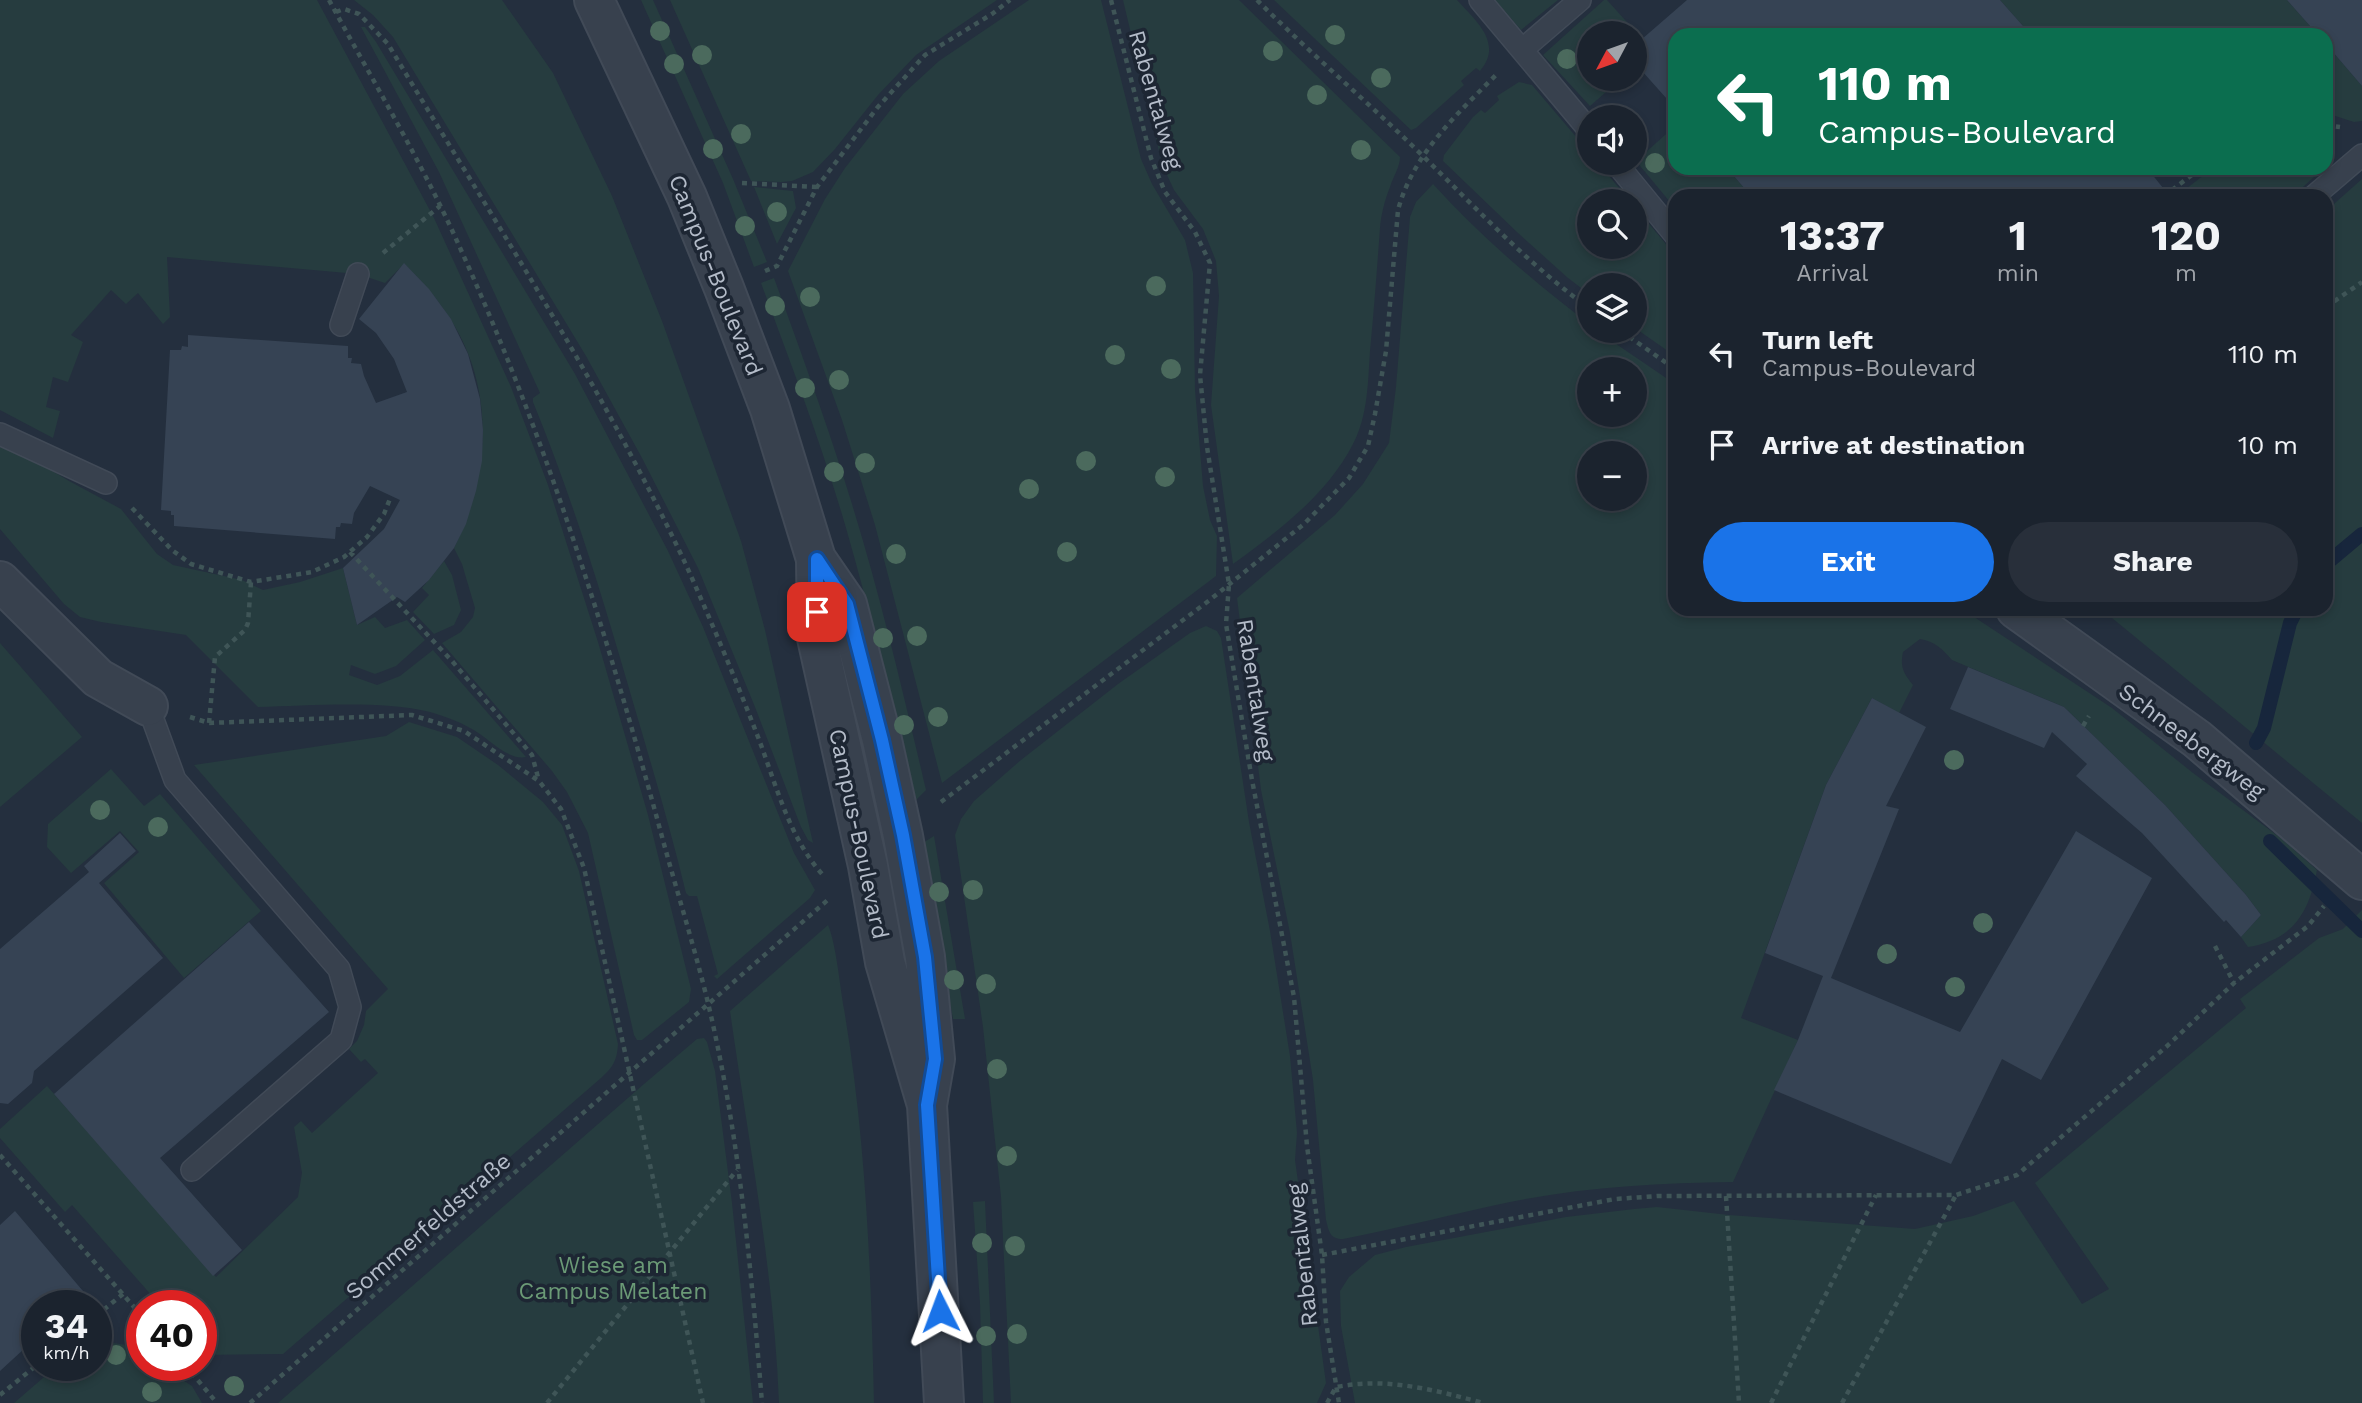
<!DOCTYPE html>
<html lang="en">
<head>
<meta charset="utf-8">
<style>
  body { margin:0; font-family:"Work Sans",sans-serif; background:#282f3a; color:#f1f3f6; height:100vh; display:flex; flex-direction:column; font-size:26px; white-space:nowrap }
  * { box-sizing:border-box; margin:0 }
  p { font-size:23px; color:#a0a4aa }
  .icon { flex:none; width:38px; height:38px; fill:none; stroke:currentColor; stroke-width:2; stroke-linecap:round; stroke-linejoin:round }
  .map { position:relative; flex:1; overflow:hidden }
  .details { position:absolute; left:1668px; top:189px; width:665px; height:427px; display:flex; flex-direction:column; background:#1b232e; border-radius:21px; box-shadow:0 4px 10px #0003,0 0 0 2px #39404a }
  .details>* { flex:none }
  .top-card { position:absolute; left:1668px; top:28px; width:665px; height:147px; border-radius:21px; box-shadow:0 4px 10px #0003,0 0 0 2px #39404a; background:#0b6e4f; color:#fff; overflow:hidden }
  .needle { width:46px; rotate:229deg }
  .tools { position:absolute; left:1577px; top:21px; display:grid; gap:14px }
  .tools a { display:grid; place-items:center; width:70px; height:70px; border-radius:50%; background:#1b232e; box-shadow:0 4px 10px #0003,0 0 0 2px #39404a; font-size:35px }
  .speed { position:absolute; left:21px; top:1290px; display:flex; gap:14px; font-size:35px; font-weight:700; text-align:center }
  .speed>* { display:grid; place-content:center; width:91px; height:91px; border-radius:50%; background:#1b232e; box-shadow:0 4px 10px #0003,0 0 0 2px #39404a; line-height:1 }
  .speed small { font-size:18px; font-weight:400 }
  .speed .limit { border:10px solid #d22; background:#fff; color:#111 }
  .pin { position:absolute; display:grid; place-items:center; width:60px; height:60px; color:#fff; margin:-30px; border-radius:14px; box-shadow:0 4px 10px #0006 }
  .me { position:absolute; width:77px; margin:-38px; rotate:357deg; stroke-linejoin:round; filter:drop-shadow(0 0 5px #0008) }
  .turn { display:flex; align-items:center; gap:24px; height:147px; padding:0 35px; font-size:32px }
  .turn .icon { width:91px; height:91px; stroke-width:2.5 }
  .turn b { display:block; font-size:49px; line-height:60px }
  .eta { display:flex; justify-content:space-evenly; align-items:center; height:119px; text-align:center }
  .eta b { font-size:42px; font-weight:700; line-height:49px }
  .button { display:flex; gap:14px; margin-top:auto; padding:14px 35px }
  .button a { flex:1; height:80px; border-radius:42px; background:#1a73e8; color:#fff; font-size:28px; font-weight:700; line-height:80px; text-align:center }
  .button a+a { background:#282f3a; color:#f1f3f6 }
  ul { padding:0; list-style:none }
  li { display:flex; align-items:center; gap:21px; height:91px; padding:0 35px }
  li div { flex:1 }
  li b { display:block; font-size:26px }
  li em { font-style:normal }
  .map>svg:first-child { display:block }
  .green { fill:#263c3f; fill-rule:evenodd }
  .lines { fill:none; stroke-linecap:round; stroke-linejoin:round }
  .stream { stroke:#17263c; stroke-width:14 }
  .building { fill:#364354 }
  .service-casing { stroke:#414a57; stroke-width:24 }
  .minor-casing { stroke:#414a57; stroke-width:42 }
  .tertiary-casing { stroke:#414a57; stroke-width:42 }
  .path { stroke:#3f5557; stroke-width:4.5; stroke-dasharray:5 5; stroke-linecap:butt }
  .service { stroke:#38414e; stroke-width:21 }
  .minor { stroke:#38414e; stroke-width:38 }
  .tertiary { stroke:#38414e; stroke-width:38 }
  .tree { fill:#4b6a5d }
  .route-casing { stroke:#114b97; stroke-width:18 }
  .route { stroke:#1a73e8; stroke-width:12 }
  .labels { text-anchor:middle; stroke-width:7; stroke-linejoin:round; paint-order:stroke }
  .street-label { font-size:23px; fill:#b4bcc9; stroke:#1d2633 }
  .park-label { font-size:23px; fill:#6b9a76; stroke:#1d2633 }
</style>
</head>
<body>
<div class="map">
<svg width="2362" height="1403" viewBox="0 0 2362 1403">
  <rect width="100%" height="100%" fill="#242f3e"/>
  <path class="green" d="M 0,0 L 317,0 L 434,218 L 511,387 L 548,485 L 598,642 L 648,815 L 691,989 L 689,1002 L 642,1040 L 637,1040 L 634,1035 L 588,833 L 567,792 L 552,771 L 442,643 L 461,632 L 473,617 L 475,608 L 462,564 L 454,548 C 490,475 496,388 449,317 C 436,297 421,280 404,264 L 385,283 L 358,274 L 167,257 L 170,317 L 163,324 L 138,293 L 126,304 L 111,290 L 71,335 L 83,342 L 68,382 L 53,377 L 46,407 L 60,411 L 53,438 L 0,410 Z
    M 354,0 L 502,0 L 553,73 L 612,196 L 662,321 L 741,541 L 765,630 L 813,843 L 808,840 L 801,827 L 755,707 L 698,568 L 642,458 L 586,356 L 393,37 L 373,15 Z
    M 641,0 L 653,0 L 733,179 L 767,262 L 754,267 L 723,183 Z
    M 670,0 L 997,0 L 916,55 L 878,95 L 835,149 L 813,172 L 792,181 L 781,182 L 751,181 Z
    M 1029,0 L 1101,0 L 1141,159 L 1152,184 L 1185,240 L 1193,273 L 1195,390 L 1203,486 L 1210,520 L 1217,536 L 1216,576 L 942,783 L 875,525 L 842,420 L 788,271 L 825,199 L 845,168 L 903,94 L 939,61 Z
    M 1123,0 L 1239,0 L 1400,157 C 1400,167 1393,177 1390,187 C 1385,199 1381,215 1380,228 C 1377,269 1374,310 1370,351 C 1368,381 1368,416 1353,444 C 1327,495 1278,531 1233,564 L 1211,405 L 1219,296 L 1216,261 L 1203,229 L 1174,190 L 1162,164 Z
    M 1274,0 L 1457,0 C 1475,20 1504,43 1480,71 L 1476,68 L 1461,81 L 1464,85 L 1416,128 L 1411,130 Z
    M 1495,0 L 1558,0 L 1521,30 Z
    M 1604,0 L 1607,0 L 1634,30 L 1629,33 L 1589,33 L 1589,79 L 1621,79 L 1590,106 L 1543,55 Z
    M 2000,0 L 2287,0 L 2318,35 L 2031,35 Z
    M 361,27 L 365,27 L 376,42 L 575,374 L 668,551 L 703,627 L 794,853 L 815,890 L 810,898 L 717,979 L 714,976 L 718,974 L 697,896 L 689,896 L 686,893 C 671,831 653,770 635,709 C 605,605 574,502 533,402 L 533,398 L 540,393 L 439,172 Z
    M 2326,44 L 2362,86 L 2362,121 L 2354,122 L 2326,113 Z
    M 1519,82 L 1532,85 L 1589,152 L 1589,163 L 1598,163 L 1630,201 L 1589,201 L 1589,247 L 1634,247 L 1635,207 L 1675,255 L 1675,356 L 1635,328 L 1634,285 L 1589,285 L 1589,294 L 1568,278 L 1518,233 L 1443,161 L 1444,155 L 1473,117 L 1481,110 L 1485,113 L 1499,100 L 1497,96 Z
    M 1675,126 L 1675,168 L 1727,168 L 1751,196 L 1675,196 L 1675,208 L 1636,161 Z
    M 2219,168 L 2324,168 L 2293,196 L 2177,196 L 2200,178 Z
    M 2362,179 L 2362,823 L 2101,609 L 2326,609 L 2326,211 Z
    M 1433,184 C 1480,236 1533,281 1589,324 L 1589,331 L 1597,331 L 1675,384 L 1675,609 L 1962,609 L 2112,708 L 2193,773 L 2282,839 L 2317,870 C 2309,913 2293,940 2248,947 L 2241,937 L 2261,915 L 2246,895 L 2165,805 L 2064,707 L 1952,660 C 1942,649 1936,642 1920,639 L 1903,652 C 1900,667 1903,673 1913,685 L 1899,713 L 1872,698 L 1826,785 L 1741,1018 L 1798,1040 L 1733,1182 C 1659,1183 1583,1187 1510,1202 C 1454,1214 1399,1228 1343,1239 C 1330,1239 1329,1232 1326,1220 L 1313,1080 L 1290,933 L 1261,790 L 1237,598 L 1335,515 L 1363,484 L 1389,443 L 1396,387 L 1410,217 L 1416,202 ZM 1589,369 L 1634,369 L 1634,415 L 1589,415 ZM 1589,453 L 1634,453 L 1634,499 L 1589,499 Z
    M 754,187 L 793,191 L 796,208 L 777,244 Z
    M 774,278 C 799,347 824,415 846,485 C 878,585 902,688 926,790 L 915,801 C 893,710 872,618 846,528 C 822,445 791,364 761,283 Z
    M 0,439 L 69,481 L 121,509 L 157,554 L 173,565 L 242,580 L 263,590 L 300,582 L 343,568 L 357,625 L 375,617 L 385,628 L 407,620 L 425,640 L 396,666 L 375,674 L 351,665 L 349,675 L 377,685 L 400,676 L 433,650 L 526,757 C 507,761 487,736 470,728 C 458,721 444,716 430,712 C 380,700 310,706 258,707 L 186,635 L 101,622 L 80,617 L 64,604 L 0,529 Z
    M 444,561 L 452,575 L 461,610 L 454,625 L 434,634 L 413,612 L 429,595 L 422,588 Z
    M 1206,626 L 1217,631 L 1221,638 L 1249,822 L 1270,931 L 1290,1056 L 1297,1133 L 1295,1160 L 1326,1383 L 1317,1403 L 1011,1403 L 1001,1197 L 983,1027 L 955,835 L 961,819 L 974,801 L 1021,760 L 1118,684 L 1190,633 Z
    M 0,643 L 82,737 L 0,807 Z
    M 409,722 L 457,737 L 498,765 L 543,802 L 562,825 L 579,871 L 618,1044 C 617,1061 613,1067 601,1078 L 283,1354 L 201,1355 L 201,1306 L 160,1305 L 72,1205 L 65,1212 L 0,1138 L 0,1129 L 47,1086 L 216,1277 L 298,1197 L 302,1173 L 294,1127 L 301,1121 L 312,1133 L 378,1073 L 365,1059 L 361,1062 L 349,1049 L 357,1041 L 364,1025 L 366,1011 L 388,989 L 194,765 L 386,736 Z
    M 111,769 L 144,806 L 160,794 L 261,911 L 184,978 L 104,883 L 139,852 L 120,831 L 71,873 L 47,847 L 48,824 Z
    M 934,836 L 965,1019 L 953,1019 L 921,844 Z
    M 2362,910 L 2362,1403 L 1355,1403 L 1341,1326 L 1340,1291 L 1349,1277 L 1375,1255 L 1406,1247 L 1566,1217 L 1634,1209 L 1657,1207 L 1729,1215 L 1915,1229 L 1973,1216 L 2014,1201 L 2082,1304 L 2109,1289 L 2035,1183 L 2246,1008 L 2240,999 L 2319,938 L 2343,929 Z
    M 828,925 C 836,943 840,987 844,1009 C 866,1139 871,1271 874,1403 L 779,1403 C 774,1272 748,1139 730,1011 Z
    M 704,1038 L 707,1042 L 715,1071 L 732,1203 L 753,1403 L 278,1403 L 644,1084 L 697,1039 Z
    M 985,1201 L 994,1403 L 983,1403 L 980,1303 L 973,1202 Z
    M 106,1342 L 127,1345 L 142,1354 L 142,1365 L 159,1365 L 192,1386 L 202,1403 L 14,1403 L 58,1365 L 96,1365 L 96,1343 Z"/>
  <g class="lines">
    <path class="stream" d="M 2326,564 L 2362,534
      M 2256,743 L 2264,728 L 2290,623 L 2297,609
      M 2270,841 L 2362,931"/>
  </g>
  <path class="building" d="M 1687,0 L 2000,0 L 2031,35 L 1675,35 L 1675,108 L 1634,62 L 1634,46 Z
    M 2287,0 L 2362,0 L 2362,86 L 2326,44 L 2326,35 L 2318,35 Z
    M 1727,168 L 2147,168 L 2163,188 L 2154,196 L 1751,196 Z
    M 404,263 L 429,289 L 451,319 L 468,354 L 480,399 L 483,430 L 482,461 L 476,491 L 466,524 L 454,548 L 429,580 L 405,602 L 397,597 L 357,625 L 343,568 L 384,529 L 400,500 L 370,486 L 354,513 L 352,524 L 341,523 L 340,527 L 336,527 L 335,539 L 174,526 L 174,515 L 171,515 L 171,511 L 161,510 L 170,350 L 181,350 L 182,346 L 188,347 L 188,335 L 348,346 L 348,358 L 352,358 L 351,363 L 361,364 L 364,376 L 376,403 L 407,392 L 394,359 L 376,333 L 359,319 Z
    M 1968,667 L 2064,707 L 2165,805 L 2246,895 L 2261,915 L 2241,937 L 2226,920 L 2224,922 L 2142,833 L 2076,776 L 2087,764 L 2052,732 L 2044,748 L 1950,709 Z
    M 1872,698 L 1926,727 L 1886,806 L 1899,809 L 1831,978 L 1960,1032 L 2076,831 L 2152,878 L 2041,1080 L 2002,1059 L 1951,1164 L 1774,1090 L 1798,1040 L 1823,976 L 1765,953 L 1826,785 Z
    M 120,833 L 136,851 L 99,883 L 163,958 L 34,1071 L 32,1083 L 8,1104 L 0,1103 L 0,949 L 89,872 L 84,866 Z
    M 249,922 L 329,1012 L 160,1158 L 242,1250 L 213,1276 L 54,1094 Z
    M 15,1211 L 88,1297 L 76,1306 L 37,1306 L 37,1337 L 0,1371 L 0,1225 Z"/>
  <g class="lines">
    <defs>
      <path id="service" d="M 1480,0 L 1589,130
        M 1523,49 L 1580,0
        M 1616,163 L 1675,235
        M 2314,196 L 2362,155
        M 341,325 L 358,274
        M 0,434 L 106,483
        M 148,706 L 175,780 L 339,969 L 350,1007 L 341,1040 L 192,1170"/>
      <path id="minor" d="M 0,581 L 98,678 L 148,706
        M 2016,609 L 2197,739 L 2362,880"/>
      <path id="tertiary" d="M 594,0 L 687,197 L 724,288 L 770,409 L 816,559 L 847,604 L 882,740 L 903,836 L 925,957 L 935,1059 L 927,1105
        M 816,559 L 817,638 L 868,866 L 885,962 L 927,1105 L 944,1403"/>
    </defs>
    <use href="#service" class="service-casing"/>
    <use href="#minor" class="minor-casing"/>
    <use href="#tertiary" class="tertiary-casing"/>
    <path class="path" d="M 329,0 C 374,83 423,164 461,250 C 546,438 607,634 661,833 C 679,900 701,967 715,1034 C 741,1155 752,1280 762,1403
      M 1111,0 L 1151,158 L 1165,192 L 1195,232 L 1210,263 L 1200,375 L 1207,447 L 1229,584 L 1226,624 L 1252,780 L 1294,997 L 1307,1146 L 1322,1255 L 1326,1322 L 1339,1403
      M 1257,0 C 1311,54 1369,103 1424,157 C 1477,209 1528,264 1589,308
      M 336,12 L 344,9 L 359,14 L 388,44 C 491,216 602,385 687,567 C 712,623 736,680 758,737 C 776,784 789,838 823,875
      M 2326,125 L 2340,127
      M 742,183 L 817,187
      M 2164,196 L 2201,168
      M 383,253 L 440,206
      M 765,271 L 777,266 L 817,187 L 877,108 L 925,55 L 992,14 L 1010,0
      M 2326,307 L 2362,282
      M 1621,331 L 1675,369
      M 132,508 L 172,550 L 191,564 L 251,582 L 312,572 L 344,557 L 367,537 L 384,514 L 391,496
      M 350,552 L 452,661 L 532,755 L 539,781
      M 190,717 L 209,723 L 412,715 L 464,731 L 539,781 L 561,809 L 584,868 L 703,1403
      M 209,723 L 215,657 L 245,630 L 248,623 L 251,582
      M 2083,726 L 2089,716
      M 941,802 L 1211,599 L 1304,524 L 1349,478 L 1368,446 L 1375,414 L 1386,351 L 1398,210 C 1413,154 1457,114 1497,74
      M 2215,946 L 2234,983
      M 0,1155 L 142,1316
      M 1726,1196 L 1739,1403
      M 1322,1255 L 1615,1199 L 1658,1196 L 1956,1195 L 2017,1175 L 2166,1047 L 2234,983 L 2308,926 L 2324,906
      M 96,1316 L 123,1294
      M 185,1365 L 217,1403
      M 0,1395 L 37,1365
      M 250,1403 L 830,898
      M 547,1403 L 737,1170
      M 1327,1403 L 1336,1387 C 1389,1377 1433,1390 1484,1403
      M 1771,1403 L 1876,1195
      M 1842,1403 L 1956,1195"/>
    <use href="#service" class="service"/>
    <use href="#minor" class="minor"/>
    <use href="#tertiary" class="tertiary"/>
  </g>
  <g class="tree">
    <circle cx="660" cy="31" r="10"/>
    <circle cx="1335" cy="35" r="10"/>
    <circle cx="1273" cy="51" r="10"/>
    <circle cx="702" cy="55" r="10"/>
    <circle cx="1567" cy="59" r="10"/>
    <circle cx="674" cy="64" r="10"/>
    <circle cx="1381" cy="78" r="10"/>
    <circle cx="1317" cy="95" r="10"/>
    <circle cx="741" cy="134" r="10"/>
    <circle cx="713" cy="149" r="10"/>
    <circle cx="1361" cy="150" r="10"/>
    <circle cx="1655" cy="163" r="10"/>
    <circle cx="777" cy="212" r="10"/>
    <circle cx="745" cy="226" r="10"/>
    <circle cx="1156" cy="286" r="10"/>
    <circle cx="810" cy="297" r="10"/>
    <circle cx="775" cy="306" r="10"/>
    <circle cx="1115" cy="355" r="10"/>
    <circle cx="1171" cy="369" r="10"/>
    <circle cx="839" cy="380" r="10"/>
    <circle cx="805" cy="388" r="10"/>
    <circle cx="1086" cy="461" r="10"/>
    <circle cx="865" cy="463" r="10"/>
    <circle cx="834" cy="472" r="10"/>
    <circle cx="1165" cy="477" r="10"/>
    <circle cx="1029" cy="489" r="10"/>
    <circle cx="1067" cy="552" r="10"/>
    <circle cx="896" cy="554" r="10"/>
    <circle cx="917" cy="636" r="10"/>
    <circle cx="883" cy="638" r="10"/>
    <circle cx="938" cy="717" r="10"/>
    <circle cx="904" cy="725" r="10"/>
    <circle cx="1954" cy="760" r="10"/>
    <circle cx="100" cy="810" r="10"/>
    <circle cx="158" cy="827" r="10"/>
    <circle cx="973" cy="890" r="10"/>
    <circle cx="939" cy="892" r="10"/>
    <circle cx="1983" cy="923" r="10"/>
    <circle cx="1887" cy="954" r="10"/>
    <circle cx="954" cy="980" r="10"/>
    <circle cx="986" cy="984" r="10"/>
    <circle cx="1955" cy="987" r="10"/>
    <circle cx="997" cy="1069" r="10"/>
    <circle cx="1007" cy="1156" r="10"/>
    <circle cx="982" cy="1243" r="10"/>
    <circle cx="1015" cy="1246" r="10"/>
    <circle cx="1017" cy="1334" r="10"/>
    <circle cx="986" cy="1336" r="10"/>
    <circle cx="116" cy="1355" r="10"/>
    <circle cx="234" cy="1386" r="10"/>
    <circle cx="152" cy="1392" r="10"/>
  </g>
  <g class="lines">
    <defs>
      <path id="route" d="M 817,612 L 817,559 L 847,604 L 882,740 L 903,835 L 925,957 L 935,1059 L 927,1105 L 940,1311"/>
    </defs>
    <use href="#route" class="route-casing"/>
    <use href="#route" class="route"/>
  </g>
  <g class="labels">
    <g class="street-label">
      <text transform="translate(1156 100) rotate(74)" y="8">Rabentalweg</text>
      <text transform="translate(716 275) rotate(68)" y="8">Campus-Boulevard</text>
      <text transform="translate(1256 690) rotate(81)" y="8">Rabentalweg</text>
      <text transform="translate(2192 741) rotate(37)" y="8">Schneebergweg</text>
      <text transform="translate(859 834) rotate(78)" y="8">Campus-Boulevard</text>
      <text transform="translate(428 1226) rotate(-41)" y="8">Sommerfeldstraße</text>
      <text transform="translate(1302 1255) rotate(-96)" y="8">Rabentalweg</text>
    </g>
    <g class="park-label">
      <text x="613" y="1273">Wiese am<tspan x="613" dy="26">Campus Melaten</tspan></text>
    </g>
  </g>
</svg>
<div class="tools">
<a><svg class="needle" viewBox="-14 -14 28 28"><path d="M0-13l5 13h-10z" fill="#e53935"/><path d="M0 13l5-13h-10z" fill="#a0a4aa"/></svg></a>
<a><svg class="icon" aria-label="sound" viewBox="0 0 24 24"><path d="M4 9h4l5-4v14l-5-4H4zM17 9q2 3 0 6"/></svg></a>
<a><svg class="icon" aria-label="search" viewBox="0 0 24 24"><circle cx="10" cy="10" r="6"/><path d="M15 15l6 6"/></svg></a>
<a><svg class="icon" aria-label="layers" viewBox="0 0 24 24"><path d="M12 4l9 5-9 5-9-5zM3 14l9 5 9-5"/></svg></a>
<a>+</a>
<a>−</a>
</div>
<div class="speed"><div>34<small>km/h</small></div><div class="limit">40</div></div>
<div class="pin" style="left:817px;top:612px;background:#d93025"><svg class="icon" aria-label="arrive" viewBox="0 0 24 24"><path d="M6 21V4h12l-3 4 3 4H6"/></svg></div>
<svg class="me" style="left:940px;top:1311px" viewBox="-20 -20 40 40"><path d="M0-17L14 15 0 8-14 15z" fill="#1a73e8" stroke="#fff" stroke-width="4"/></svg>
<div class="top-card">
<div class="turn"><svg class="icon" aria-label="left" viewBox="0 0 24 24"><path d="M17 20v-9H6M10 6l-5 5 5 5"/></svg><div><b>110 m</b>Campus-Boulevard</div></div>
</div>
<section class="details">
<div class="eta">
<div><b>13:37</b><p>Arrival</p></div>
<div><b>1</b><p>min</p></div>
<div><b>120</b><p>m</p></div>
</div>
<ul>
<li><svg class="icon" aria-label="left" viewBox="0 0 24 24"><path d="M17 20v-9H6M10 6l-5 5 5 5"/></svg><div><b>Turn left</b><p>Campus-Boulevard</p></div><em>110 m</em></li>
<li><svg class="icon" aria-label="arrive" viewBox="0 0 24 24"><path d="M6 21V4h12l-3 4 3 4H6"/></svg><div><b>Arrive at destination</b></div><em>10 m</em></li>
</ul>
<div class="button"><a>Exit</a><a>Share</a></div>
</section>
</div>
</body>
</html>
